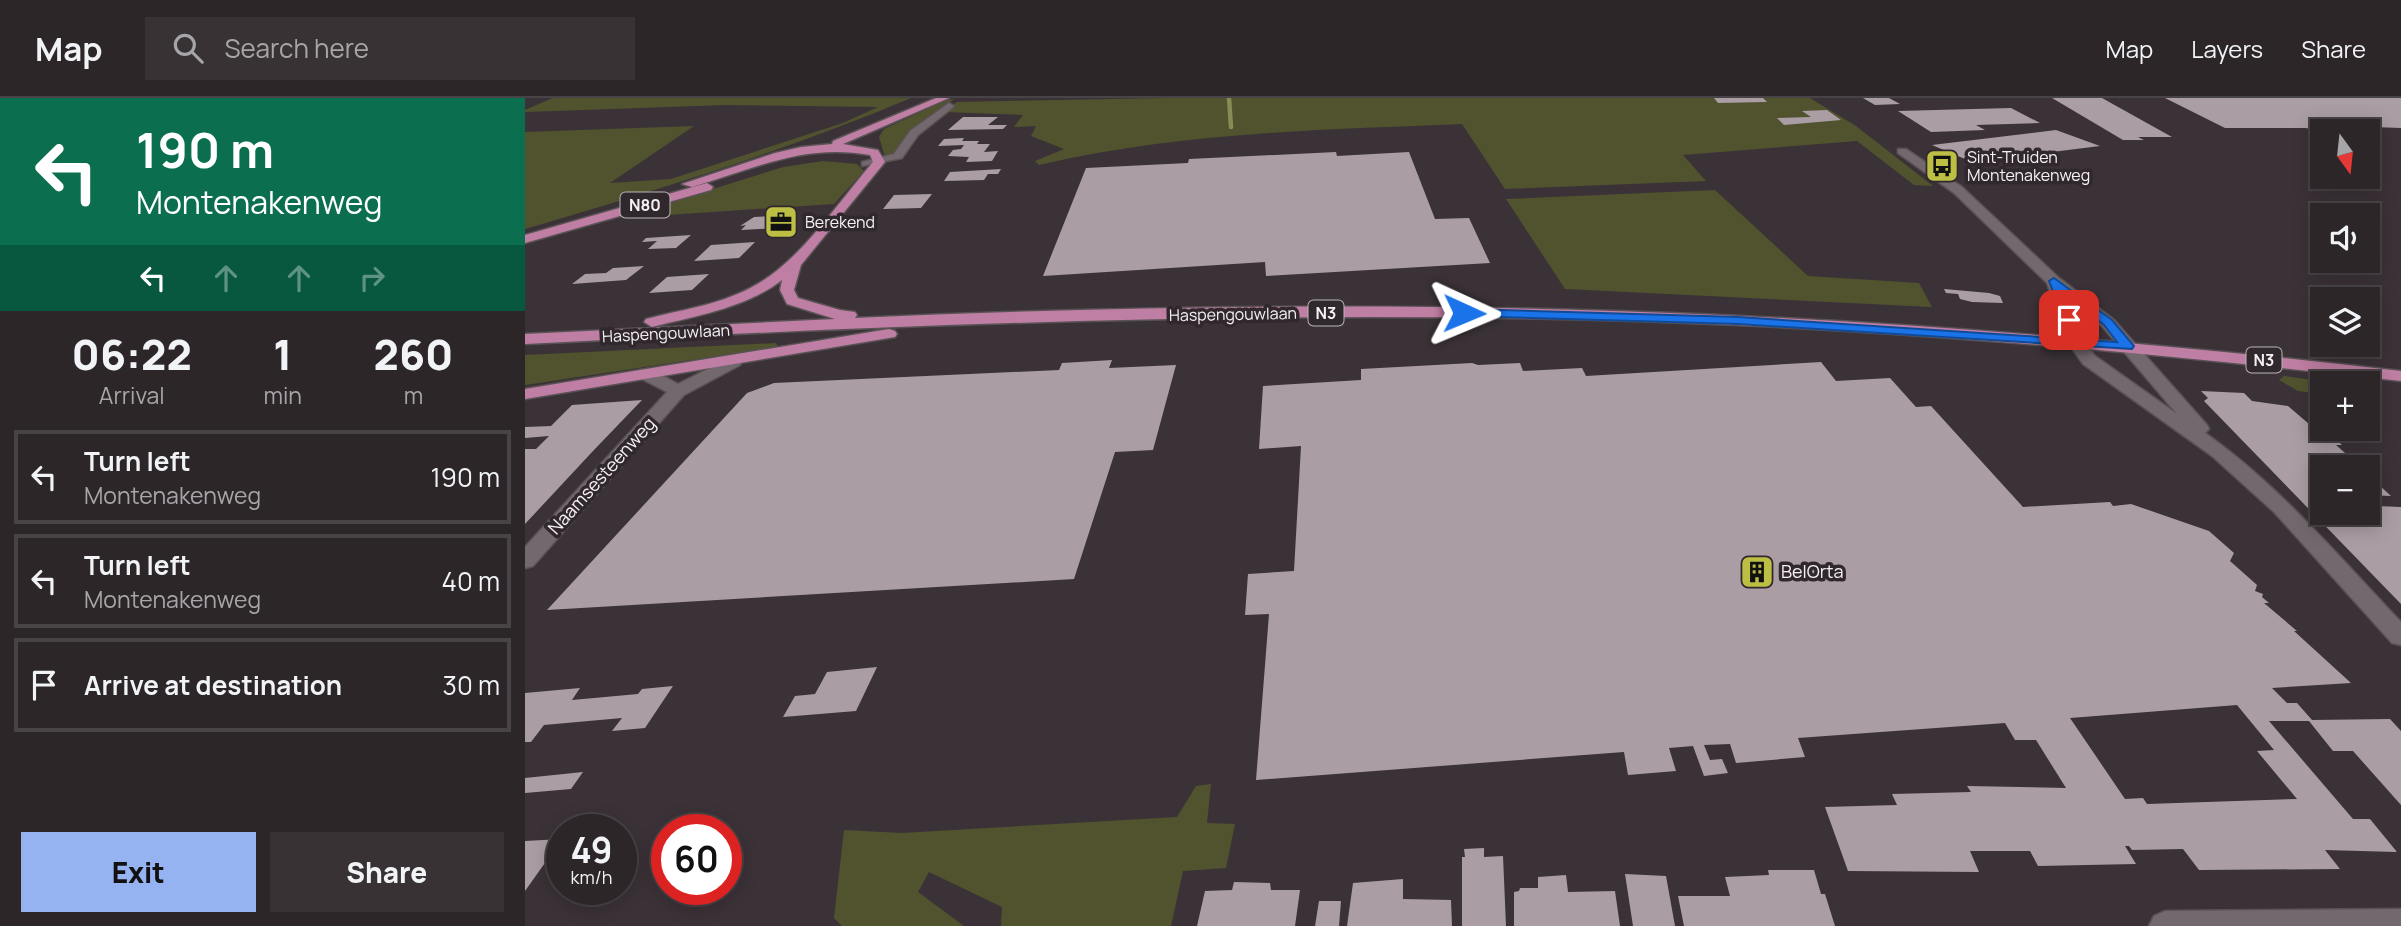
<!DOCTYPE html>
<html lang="en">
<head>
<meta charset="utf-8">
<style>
  body { margin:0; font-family:Manrope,sans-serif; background:#383235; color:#f1f3f6; height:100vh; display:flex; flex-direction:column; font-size:26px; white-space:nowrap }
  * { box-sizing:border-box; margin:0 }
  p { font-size:23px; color:#a6a5a8 }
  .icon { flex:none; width:38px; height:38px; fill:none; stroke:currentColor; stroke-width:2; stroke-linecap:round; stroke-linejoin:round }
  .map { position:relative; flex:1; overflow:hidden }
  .details { display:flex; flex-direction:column; background:#2c2629; width:525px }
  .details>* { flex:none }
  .guide { background:#0b6e4f; color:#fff; overflow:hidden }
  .needle { width:46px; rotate:165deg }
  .tools { position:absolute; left:1785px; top:21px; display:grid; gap:14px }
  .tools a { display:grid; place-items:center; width:70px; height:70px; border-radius:0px; background:#2c2629; box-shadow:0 4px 18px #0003,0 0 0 2px #484346; font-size:35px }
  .speed { position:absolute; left:21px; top:716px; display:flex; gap:14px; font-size:35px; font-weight:700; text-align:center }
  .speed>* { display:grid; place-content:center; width:91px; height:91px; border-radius:50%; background:#2c2629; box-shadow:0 4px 18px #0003,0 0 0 2px #484346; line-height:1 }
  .speed small { font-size:18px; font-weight:400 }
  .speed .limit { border:10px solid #d22; background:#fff; color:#111 }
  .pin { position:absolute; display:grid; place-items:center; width:60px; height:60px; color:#fff; margin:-30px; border-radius:14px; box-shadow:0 4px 10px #0006 }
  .me { position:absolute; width:77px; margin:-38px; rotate:91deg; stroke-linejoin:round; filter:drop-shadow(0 0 5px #0008) }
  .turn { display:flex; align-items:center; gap:24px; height:147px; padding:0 21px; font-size:32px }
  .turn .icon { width:91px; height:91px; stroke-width:2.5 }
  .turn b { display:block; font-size:49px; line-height:60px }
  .lanes { display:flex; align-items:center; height:66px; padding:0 21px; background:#0003; justify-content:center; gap:35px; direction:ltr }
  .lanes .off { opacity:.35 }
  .eta { display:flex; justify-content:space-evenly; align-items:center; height:119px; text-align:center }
  .eta b { font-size:42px; font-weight:800; line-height:49px }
  .action { display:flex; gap:14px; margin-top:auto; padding:14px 21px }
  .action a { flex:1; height:80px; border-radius:0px; background:#95b2f1; color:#111; font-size:28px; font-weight:800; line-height:80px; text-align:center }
  .action a+a { background:#383235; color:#f1f3f6 }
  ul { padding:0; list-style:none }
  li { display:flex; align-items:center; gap:21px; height:94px; margin:0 14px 10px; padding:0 7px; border:4px solid #484346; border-radius:0px }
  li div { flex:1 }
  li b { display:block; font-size:26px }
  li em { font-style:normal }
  header { display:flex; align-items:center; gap:42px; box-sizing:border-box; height:98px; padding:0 35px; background:#2c2629; border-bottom:2px solid #484346 }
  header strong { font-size:33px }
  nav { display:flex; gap:38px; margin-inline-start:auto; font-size:24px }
  .search { width:490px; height:63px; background:#383235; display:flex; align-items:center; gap:18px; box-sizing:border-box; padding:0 24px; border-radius:0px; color:#a6a5a8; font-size:26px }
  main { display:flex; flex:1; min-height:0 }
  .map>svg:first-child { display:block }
  .green { fill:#51532f }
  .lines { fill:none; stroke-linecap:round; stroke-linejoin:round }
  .stream { stroke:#888b53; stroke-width:4.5 }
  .building { fill:#aa9ea4; fill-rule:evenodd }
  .minor-casing { stroke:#595255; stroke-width:3 }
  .major-casing { stroke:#595255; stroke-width:3 }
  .minor { fill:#73686e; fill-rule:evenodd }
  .major { fill:#bf7ea3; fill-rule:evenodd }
  .route { fill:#1a73e8; stroke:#114b97; stroke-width:2 }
  .labels { text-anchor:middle; stroke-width:7; stroke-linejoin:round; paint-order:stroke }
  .far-poi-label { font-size:16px; fill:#f6f0f3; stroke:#31282d; text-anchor:start }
  .shield { fill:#31282d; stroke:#bbb4b8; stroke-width:2 }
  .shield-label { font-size:16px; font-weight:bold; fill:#f6f0f3 }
  .far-street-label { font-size:16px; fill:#f6f0f3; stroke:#31282d }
  .street-label { font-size:18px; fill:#f6f0f3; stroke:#31282d }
  .poi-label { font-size:18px; fill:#f6f0f3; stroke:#31282d; text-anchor:start }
</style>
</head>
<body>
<header>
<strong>Map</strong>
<div class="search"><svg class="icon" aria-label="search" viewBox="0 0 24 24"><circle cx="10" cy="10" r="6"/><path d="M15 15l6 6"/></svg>Search here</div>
<nav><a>Map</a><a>Layers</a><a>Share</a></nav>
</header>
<main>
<section class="details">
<div class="guide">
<div class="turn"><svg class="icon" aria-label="left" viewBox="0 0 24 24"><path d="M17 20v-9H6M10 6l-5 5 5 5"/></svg><div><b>190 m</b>Montenakenweg</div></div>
<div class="lanes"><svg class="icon" aria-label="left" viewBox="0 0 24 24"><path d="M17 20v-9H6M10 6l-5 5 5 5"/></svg><svg class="icon off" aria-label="ahead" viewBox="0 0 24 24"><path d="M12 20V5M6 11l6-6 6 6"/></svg><svg class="icon off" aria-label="ahead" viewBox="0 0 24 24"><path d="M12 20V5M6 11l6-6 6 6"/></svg><svg class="icon off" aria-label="right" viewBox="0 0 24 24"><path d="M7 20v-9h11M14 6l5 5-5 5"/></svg></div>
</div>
<div class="eta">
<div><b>06:22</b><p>Arrival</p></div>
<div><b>1</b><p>min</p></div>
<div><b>260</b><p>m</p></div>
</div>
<ul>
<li><svg class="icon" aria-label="left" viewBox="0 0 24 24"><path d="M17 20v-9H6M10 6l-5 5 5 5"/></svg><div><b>Turn left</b><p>Montenakenweg</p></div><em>190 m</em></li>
<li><svg class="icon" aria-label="left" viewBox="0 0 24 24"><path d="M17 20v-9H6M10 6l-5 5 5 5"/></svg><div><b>Turn left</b><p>Montenakenweg</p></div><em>40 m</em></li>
<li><svg class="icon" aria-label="arrive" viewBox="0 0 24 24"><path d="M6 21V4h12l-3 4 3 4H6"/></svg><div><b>Arrive at destination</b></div><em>30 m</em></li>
</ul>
<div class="action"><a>Exit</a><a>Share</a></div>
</section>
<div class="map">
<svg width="1876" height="828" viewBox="0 0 1876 828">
  <rect width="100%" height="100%" fill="#3b3237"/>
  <path class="green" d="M 28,0 L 386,0 C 260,53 130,93 0,131 L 0,34 L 169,28 L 85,85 L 146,81 L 318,25 L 353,9 L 201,7 L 0,14 L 0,12 Z
    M 641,0 L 1285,0 L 1331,28 L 1408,88 L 1389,87 L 1332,43 L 1158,57 L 1181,83 L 980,91 L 937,26 C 794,32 655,34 514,67 L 510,63 L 539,51 L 506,38 L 511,28 L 489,29 L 498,17 L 420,14 L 432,4 Z
    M 429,1 L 384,37 L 368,57 L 360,59 L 354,39 L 359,31 L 422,2 Z
    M 298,63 L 332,66 L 339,73 L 309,106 L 96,120 L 258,69 Z
    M 1190,92 L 1283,178 L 1394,185 L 1407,209 L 1040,191 L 981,101 Z
    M 251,245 L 253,249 L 0,287 L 0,257 Z
    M 1759,278 L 1810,285 L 1797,285 L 1797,296 L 1773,293 L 1754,282 Z
    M 686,686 L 682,725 L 710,726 L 701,770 L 658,773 L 646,828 L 476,828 L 477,809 L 404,774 L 393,794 L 439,828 L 317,828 L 309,820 L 319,732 L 377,735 L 652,719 L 671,688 Z"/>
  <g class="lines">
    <path class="stream" d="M 704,0 L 706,29"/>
  </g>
  <path class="building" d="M 1189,0 L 1238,0 L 1242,4 L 1193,5 Z
    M 1338,0 L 1364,0 L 1375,6 L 1350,7 Z
    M 1527,0 L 1577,0 L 1647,39 L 1613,39 L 1619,42 L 1598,42 Z
    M 1640,0 L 1876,0 L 1876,30 L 1819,28 L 1832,33 L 1797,34 L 1781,30 L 1700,30 Z
    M 1486,10 L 1515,25 L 1451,27 L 1460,32 L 1406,34 L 1373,13 Z
    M 1302,12 L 1316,22 L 1259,27 L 1252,20 L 1286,19 L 1277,13 Z
    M 438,19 L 473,19 L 463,27 L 482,27 L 478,31 L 423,32 Z
    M 1531,32 L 1575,48 L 1447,64 L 1407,47 Z
    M 439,40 L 437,43 L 454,43 L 452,46 L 465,46 L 459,54 L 473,53 L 467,63 L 441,64 L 444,59 L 423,58 L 428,52 L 436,51 L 439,47 L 413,48 L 419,41 Z
    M 811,54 L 812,58 L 884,54 L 910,121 L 944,120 L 965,165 L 741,178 L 740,164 L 518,178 L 561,70 L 663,65 L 664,61 Z
    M 476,71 L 473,76 L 463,76 L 459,82 L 419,83 L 425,74 Z
    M 407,96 L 396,110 L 358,111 L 369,97 Z
    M 267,117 L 255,130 L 216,132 L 221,127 L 215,128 L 229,119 Z
    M 166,137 L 151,150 L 123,151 L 132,143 L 117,144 L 121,140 Z
    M 230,144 L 214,160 L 169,163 L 186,147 Z
    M 119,168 L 101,182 L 47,186 L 60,176 L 81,175 L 88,170 Z
    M 184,176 L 167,192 L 124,195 L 142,179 Z
    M 1419,191 L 1464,195 L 1475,198 L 1478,205 L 1447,204 L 1435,201 L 1433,196 L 1421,195 Z
    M 587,262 L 584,270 L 651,267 L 628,352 L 590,354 L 549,481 L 22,512 L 222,295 L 249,285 L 534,272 L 537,265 Z
    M 1296,264 L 1311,283 L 1365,280 L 1391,309 L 1406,308 L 1498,409 L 1585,404 L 1588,408 L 1606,406 L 1684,433 L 1709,455 L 1705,463 L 1732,487 L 1730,493 L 1738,496 L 1737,499 L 1744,505 L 1739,505 L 1772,533 L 1769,533 L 1826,585 L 1747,590 L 1762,605 L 1772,605 L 1787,622 L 1865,621 L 1876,633 L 1876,707 L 1828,653 L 1808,653 L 1784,623 L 1744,623 L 1828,721 L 1845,721 L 1872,754 L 1800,752 L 1815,771 L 1674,772 L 1658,751 L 1607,752 L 1604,748 L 1600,748 L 1611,766 L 1561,767 L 1513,768 L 1505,753 L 1445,753 L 1454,774 L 1323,773 L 1300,709 L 1372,707 L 1367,696 L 1446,694 L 1442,688 L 1541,690 L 1511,642 L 1490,642 L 1480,625 L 1273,640 L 1280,659 L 1211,665 L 1205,646 L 1179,647 L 1185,662 L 1197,661 L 1203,675 L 1179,678 L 1168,648 L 1144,650 L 1151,673 L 1103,677 L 1099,654 L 731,682 L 744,516 L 720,517 L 723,476 L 769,473 L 776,348 L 734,351 L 738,288 L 836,282 L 836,271 L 947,265 L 953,267 L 995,265 L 998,273 L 1057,270 L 1061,278 ZM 1712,607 L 1749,652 L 1732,653 L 1772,701 L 1622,706 L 1618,700 L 1600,701 L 1545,620 Z
    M 1676,293 L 1719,295 L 1727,303 L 1763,308 L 1784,326 L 1794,326 L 1817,347 L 1811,347 L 1836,369 L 1797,369 L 1797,415 L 1843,415 L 1843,400 L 1852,408 L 1876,409 L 1876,506 L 1679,303 L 1683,300 Z
    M 117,302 L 68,353 L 0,426 L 0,351 L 11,351 L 24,338 L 0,340 L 0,329 L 26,328 L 47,307 Z
    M 1843,377 L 1854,387 L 1866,398 L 1843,397 Z
    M 352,569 L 331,613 L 258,619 L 270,598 L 290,596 L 302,574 Z
    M 148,588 L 120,630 L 87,633 L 97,620 L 19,627 L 6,644 L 0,644 L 0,595 L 55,590 L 47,602 L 113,596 L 117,591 Z
    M 58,674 L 46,691 L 0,695 L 0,680 Z
    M 37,741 L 0,793 L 0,743 Z
    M 959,750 L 959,759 L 978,758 L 981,828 L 937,828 L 937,759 L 940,759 L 939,751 Z
    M 1243,772 L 1289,772 L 1296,796 L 1300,796 L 1310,828 L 1159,828 L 1153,798 L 1205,798 L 1200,779 L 1244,777 Z
    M 1100,776 L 1141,778 L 1150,828 L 1108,828 Z
    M 1041,777 L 1043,794 L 1090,793 L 1095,828 L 989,828 L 989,794 L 994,793 L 995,790 L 1013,790 L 1013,779 Z
    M 878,781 L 878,801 L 926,802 L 927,828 L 822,828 L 828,785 Z
    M 709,784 L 745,785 L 746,792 L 775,792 L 770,828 L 672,828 L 680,793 L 707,792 Z
    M 794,803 L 816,803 L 814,828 L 790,828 Z"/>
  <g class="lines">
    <defs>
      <path id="minor" d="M 424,5 L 429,8 L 427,10 L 393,37 L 377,60 L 337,68 L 337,64 L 369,56 L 385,33 Z
        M 1373,51 L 1381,51 L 1437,89 L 1534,180 L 1589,222 L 1682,327 L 1684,331 L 1680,335 C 1754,387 1814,459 1876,524 L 1876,547 L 1867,545 L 1749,414 L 1687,358 L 1558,266 L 1543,245 L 1522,185 L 1429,95 L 1373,55 ZM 1543,201 L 1577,228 L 1652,316 L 1570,258 L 1559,244 Z
        M 209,258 L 217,263 L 215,267 L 159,297 L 8,468 L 0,470 L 0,449 L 142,294 L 115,280 L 112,276 L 115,272 L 127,272 L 153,286 Z
        M 1876,811 L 1876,828 L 1624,828 L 1629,818 L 1640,813 Z"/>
      <path id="major" d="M 411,0 L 424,0 L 318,46 L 353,52 L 360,64 L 276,167 L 269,192 L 273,200 L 315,212 L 330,214 L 332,217 L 330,220 C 617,207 906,204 1194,217 C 1422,227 1649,247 1876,273 L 1876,283 C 1610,253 1344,229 1076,222 C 717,212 359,228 0,246 L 0,236 L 310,221 L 262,206 L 255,192 L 257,182 C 221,210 171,218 127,229 L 119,224 L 121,221 C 159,211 200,206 234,185 C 276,161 316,101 348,64 L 345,57 C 279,45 229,71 167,89 L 157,86 L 250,55 L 276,49 L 307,46 L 308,43 Z
        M 182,85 L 188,89 L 186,92 L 0,145 L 0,137 Z
        M 364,231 L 370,233 L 372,236 L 370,239 L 0,301 L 0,291 Z"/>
    </defs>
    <use href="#minor" class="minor-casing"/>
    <use href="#major" class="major-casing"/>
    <use href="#minor" class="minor"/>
    <use href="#major" class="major"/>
  </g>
  <path class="route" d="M 1529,180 L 1587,222 L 1609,248 L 1607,251 L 1213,226 L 939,218 L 933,215 L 939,211 L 1213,219 L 1592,244 L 1579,227 L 1540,197 L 1550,222 L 1540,224 L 1524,183 Z"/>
  <defs>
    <symbol id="bus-square" viewBox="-11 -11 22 22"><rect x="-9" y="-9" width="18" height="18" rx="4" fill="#bcbf44" stroke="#31282d"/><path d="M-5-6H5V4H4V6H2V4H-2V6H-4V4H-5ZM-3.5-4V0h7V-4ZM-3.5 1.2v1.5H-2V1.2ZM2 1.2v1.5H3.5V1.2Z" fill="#111"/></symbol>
    <symbol id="office-square" viewBox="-11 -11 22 22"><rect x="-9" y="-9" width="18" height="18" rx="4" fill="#bcbf44" stroke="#31282d"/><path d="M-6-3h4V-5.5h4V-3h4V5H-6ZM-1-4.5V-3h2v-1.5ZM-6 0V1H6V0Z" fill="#111"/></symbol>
    <symbol id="building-square" viewBox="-11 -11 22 22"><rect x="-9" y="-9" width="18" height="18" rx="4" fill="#bcbf44" stroke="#31282d"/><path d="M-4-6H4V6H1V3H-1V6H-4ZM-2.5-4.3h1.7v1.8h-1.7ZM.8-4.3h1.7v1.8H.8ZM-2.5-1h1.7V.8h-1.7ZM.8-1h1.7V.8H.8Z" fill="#111"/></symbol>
  </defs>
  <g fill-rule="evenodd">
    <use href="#bus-square" x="1398" y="49" width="38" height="38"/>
    <use href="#office-square" x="237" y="105" width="38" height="38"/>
    <use href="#building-square" x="1213" y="455" width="38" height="38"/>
  </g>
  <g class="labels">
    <g class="far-poi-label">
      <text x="1442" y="65">Sint-Truiden<tspan x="1442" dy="18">Montenakenweg</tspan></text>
      <text x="280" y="130">Berekend</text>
    </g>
    <g class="shield">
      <rect x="95.5" y="94.5" width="49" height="25" rx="5"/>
      <rect x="783.5" y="202.5" width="35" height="25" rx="5"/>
      <rect x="1721.5" y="249.5" width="35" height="25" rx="5"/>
    </g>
    <g class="shield-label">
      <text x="120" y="113">N80</text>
      <text x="801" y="221">N3</text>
      <text x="1739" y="268">N3</text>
    </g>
    <g class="far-street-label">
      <text transform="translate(708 216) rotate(-1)" y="6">Haspengouwlaan</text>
      <text transform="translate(141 235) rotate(-3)" y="6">Haspengouwlaan</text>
    </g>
    <g class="street-label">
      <text transform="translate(77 378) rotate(-48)" y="6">Naamsesteenweg</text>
    </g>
    <g class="poi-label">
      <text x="1256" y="480">BelOrta</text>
    </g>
  </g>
</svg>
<div class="tools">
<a><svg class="needle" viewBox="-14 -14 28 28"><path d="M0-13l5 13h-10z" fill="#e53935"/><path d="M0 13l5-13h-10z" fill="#a6a5a8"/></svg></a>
<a><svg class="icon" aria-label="sound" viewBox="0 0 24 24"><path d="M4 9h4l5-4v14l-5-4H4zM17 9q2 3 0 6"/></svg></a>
<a><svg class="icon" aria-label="layers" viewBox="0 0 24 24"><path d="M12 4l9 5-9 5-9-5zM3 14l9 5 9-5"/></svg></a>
<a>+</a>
<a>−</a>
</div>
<div class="speed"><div>49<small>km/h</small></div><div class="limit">60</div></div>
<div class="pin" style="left:1544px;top:222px;background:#d93025"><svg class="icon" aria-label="arrive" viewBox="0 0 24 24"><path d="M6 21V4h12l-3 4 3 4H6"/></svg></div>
<svg class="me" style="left:939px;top:215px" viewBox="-20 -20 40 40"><path d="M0-17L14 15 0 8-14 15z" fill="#1a73e8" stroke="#fff" stroke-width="4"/></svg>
</div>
</main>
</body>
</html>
